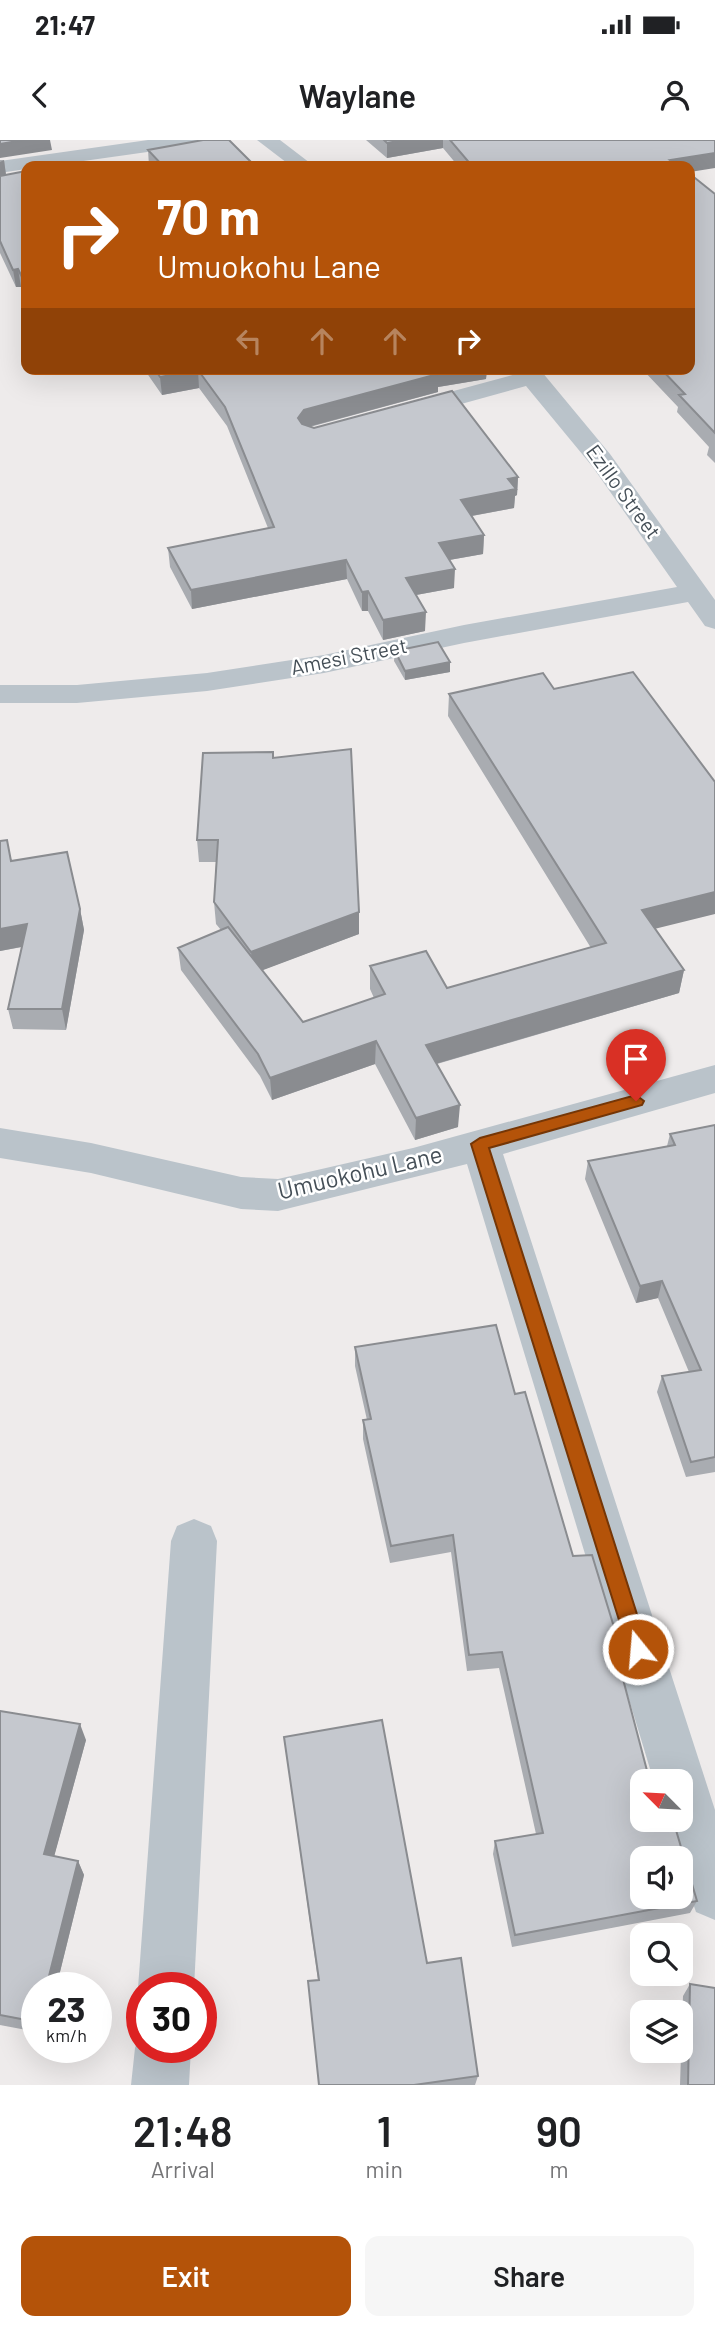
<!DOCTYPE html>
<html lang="en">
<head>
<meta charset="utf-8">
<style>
  body { margin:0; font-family:Barlow,sans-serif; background:#f6f6f6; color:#202124; height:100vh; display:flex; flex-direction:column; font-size:26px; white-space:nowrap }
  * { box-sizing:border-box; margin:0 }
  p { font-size:23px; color:#757577 }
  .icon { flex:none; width:38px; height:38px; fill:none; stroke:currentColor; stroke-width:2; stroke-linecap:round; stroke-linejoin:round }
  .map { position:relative; height:1945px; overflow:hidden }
  .drawer { display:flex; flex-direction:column; background:#fff; flex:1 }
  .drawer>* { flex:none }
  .banner { position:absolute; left:21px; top:21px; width:674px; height:214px; border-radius:14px; box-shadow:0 7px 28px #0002; background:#b45309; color:#fff; overflow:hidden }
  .needle { width:46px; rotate:294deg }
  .controls { position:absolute; left:630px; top:1629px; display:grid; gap:14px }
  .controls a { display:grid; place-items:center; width:63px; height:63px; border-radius:14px; background:#fff; box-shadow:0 7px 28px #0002; font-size:35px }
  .speed { position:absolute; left:21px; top:1832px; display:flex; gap:14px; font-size:35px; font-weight:700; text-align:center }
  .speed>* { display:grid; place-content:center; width:91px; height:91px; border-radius:50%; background:#fff; box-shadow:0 7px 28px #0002; line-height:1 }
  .speed small { font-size:18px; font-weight:400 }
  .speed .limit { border:10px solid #d22; background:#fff; color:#111 }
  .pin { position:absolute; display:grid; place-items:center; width:60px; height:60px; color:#fff; margin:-72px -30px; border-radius:50% 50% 50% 0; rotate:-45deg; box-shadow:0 0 7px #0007 }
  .pin .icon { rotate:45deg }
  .me { position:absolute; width:77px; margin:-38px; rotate:343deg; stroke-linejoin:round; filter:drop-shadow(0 0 5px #0008) }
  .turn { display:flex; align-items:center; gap:24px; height:147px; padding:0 21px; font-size:32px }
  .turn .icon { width:91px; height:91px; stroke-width:2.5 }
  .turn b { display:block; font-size:49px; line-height:60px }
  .lanes { display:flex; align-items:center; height:66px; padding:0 21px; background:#0003; justify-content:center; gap:35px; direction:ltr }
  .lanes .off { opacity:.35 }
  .eta { display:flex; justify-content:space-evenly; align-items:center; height:119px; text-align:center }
  .eta b { font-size:42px; font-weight:600; line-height:49px }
  .button { display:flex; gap:14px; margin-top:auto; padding:14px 21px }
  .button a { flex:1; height:80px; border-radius:14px; background:#b45309; color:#fff; font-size:28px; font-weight:600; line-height:80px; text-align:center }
  .button a+a { background:#f6f6f6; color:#202124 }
  .status { display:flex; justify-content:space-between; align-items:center; height:49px; padding:0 35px; background:#fff; direction:ltr }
  .status svg { height:19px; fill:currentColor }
  header { display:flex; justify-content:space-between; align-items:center; height:91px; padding:0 21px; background:#fff; font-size:32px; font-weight:600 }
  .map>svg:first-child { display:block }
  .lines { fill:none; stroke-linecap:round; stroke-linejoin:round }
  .minor { fill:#bac3ca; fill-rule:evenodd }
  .wall { fill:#a9acb1 }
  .shaded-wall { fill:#8a8c90 }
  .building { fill:#c5c8ce; stroke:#8a8c90; stroke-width:2; fill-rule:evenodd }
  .route { fill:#b45309; stroke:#753606; stroke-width:2 }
  .labels { text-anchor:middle; stroke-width:5; stroke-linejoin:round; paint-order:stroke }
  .far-street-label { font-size:21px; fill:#454f57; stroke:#fff }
  .street-label { font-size:24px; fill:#454f57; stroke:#fff }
</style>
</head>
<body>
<div class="status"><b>21:47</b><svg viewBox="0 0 49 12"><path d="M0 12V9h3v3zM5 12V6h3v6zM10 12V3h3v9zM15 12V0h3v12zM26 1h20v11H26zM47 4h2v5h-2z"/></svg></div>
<header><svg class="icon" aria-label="back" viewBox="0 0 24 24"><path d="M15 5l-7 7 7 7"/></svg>Waylane<svg class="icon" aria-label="person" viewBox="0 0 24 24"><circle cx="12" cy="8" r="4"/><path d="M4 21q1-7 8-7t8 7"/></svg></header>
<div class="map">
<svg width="715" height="1945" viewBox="0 0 715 1945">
  <rect width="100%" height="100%" fill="#eeebeb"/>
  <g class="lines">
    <path class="minor" d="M 148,0 L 200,0 L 197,4 L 190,6 L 48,26 L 26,26 L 26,29 L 0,33 L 0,21 Z
      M 257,0 L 280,0 L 314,26 L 291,26 Z
      M 513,229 L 538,229 L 542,232 L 610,314 L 715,460 L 715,489 L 705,486 L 688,462 L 464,503 L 324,533 L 207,551 L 77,563 L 0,563 L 0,545 L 77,545 L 207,533 L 324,515 L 464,485 L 677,447 L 592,326 L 526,246 L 407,279 L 398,276 L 394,271 L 398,266 L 516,234 Z
      M 715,925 L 715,953 L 503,1014 L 715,1670 L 715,1780 L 696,1772 L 681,1728 L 681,1718 L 678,1718 L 666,1680 L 681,1680 L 681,1642 L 654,1642 L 467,1024 L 278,1071 L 241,1069 L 91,1033 L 0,1018 L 0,988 L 91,1003 L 241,1037 L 278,1039 L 413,1008 Z
      M 194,1379 L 211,1386 L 217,1401 L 194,1848 L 142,1848 L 142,1856 L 138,1848 L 171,1401 L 177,1386 Z
      M 142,1891 L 142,1908 L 191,1908 L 189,1945 L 131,1945 L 135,1908 Z"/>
  </g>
  <path class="wall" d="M 366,0 L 715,0 L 690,26 L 458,26 L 443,8 L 387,18 Z
    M 148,10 L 255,26 L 149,26 Z
    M 0,20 L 4,20 L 6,35 L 26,31 L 26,158 L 21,147 L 16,147 L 0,113 Z
    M 715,54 L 715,323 L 707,315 L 709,307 L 677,272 L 678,267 L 642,229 L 690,229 Z
    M 144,229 L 487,229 L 486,239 L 438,247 L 438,252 L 310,287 L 518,337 L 517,355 L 515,356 L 514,368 L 472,376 L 484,395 L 483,414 L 449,420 L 454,448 L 416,455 L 425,491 L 383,500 L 368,471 L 362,471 L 347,439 L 192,469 L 170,427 L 168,408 L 268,388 L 227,286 L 199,248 L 162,255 Z
    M 395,511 L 450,532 L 405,540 L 394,521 Z
    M 449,554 L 655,789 L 684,830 L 679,853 L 437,924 L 458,987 L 415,1000 L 375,924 L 272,960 L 260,936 L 181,830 L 178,808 L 221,790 L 216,784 L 214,762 L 216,722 L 199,722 L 197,700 L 273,618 L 359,794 L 262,830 L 303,882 L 374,858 L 370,849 L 370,826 L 447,848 L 591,808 L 448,576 Z
    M 0,701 L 12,721 L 80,769 L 84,790 L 66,890 L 13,889 L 8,869 L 22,807 L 0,811 Z
    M 715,985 L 715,1332 L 686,1337 L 657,1252 L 662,1236 L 689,1232 L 658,1158 L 636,1163 L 585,1039 L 588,1021 L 667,1006 L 670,994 Z
    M 355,1207 L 515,1254 L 573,1416 L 618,1501 L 615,1510 L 650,1642 L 697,1761 L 690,1773 L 512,1807 L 493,1714 L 495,1701 L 536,1694 L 499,1528 L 467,1531 L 451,1412 L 390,1423 L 363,1299 L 363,1280 L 367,1280 L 355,1226 Z
    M 0,1571 L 86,1600 L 54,1716 L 78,1721 L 84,1735 L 56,1848 L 37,1848 L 37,1892 L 0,1885 Z
    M 284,1597 L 427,1823 L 478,1936 L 475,1945 L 318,1945 L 318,1840 Z
    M 690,1844 L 715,1945 L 680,1945 L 683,1856 Z"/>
  <path class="shaded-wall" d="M 23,0 L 50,0 L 52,10 L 0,18 L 0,4 Z
    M 403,0 L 443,0 L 443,8 L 387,18 L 387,3 Z
    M 715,13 L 715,28 L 690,32 L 690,26 L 669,26 L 670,20 Z
    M 4,20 L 6,35 L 0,38 L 0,22 Z
    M 18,129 L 21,147 L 16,147 L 13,130 Z
    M 435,229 L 487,229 L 486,239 L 438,247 L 438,252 L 304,288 L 298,278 L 304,270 Z
    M 198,230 L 199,248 L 162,255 L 160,237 Z
    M 518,337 L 517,355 L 515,356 L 514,368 L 460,378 L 461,360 L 508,339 Z
    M 484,395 L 483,414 L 438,422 L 439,403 Z
    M 346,420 L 347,439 L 192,469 L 191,450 Z
    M 455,429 L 454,448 L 405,457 L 406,438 Z
    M 368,451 L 368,471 L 362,471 L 362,452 Z
    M 426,472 L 425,491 L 383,500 L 383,480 Z
    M 450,522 L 450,532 L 405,540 L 405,531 Z
    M 715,752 L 715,774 L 638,793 L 642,770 Z
    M 80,769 L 84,790 L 66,890 L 62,869 Z
    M 359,772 L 359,794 L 253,834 L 251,812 Z
    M 27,784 L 31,805 L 0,811 L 0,789 Z
    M 684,830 L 679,853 L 425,927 L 426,905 Z
    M 376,901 L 375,924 L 272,960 L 270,938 Z
    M 460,965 L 458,987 L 415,1000 L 416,978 Z
    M 662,1141 L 658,1158 L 636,1163 L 640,1146 Z
    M 80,1584 L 86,1600 L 51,1728 L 44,1714 Z
    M 78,1721 L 84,1735 L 56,1848 L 46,1848 Z"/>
  <path class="building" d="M 0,0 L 23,0 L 0,4 Z
    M 203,0 L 229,0 L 255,26 L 163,26 L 148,10 Z
    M 384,0 L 403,0 L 387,3 Z
    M 450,0 L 715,0 L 715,13 L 670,20 L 679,26 L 472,26 Z
    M 26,31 L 26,142 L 25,143 L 18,129 L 13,130 L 0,101 L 0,36 Z
    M 690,34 L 715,54 L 715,293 L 679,255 L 685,254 L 661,229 L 690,229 Z
    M 155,229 L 435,229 L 438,234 L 304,270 L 298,278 L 302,284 L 314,288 L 452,251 L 518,337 L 508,339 L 516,349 L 461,360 L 484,395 L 439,403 L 455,429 L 406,438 L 426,472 L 383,480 L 368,451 L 362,452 L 346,420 L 191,450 L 168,408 L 274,387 L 225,267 L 198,230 L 160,237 Z
    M 438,502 L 450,522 L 405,531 L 395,511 Z
    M 633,532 L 715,642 L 715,752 L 642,770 L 684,830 L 426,905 L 460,965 L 416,978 L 376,901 L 270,938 L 258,914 L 178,808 L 228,787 L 303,882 L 385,854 L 370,826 L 426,811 L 447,848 L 606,803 L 449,554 L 543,533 L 554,549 Z
    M 351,609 L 359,772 L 251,812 L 214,762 L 218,700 L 197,700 L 203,613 L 273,612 L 273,618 Z
    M 7,700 L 11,721 L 67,712 L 80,769 L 62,869 L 8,869 L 27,784 L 0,789 L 0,701 Z
    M 715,985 L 715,1317 L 691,1322 L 662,1236 L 701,1230 L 662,1141 L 640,1146 L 588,1021 L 675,1005 L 670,994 Z
    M 496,1185 L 515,1254 L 525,1252 L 573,1416 L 592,1415 L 617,1497 L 618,1501 L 613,1501 L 650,1642 L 642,1642 L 642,1680 L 673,1680 L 697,1761 L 515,1795 L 495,1701 L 543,1693 L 502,1512 L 469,1515 L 453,1395 L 391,1406 L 363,1280 L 371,1279 L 355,1207 ZM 642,1718 L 681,1718 L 681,1757 L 642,1757 Z
    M 0,1571 L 80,1584 L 44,1714 L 78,1721 L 46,1848 L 37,1848 L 37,1882 L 0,1875 Z
    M 382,1580 L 427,1823 L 461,1818 L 478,1936 L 414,1945 L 319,1945 L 308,1841 L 319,1840 L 284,1597 Z
    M 676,1638 L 677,1642 L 657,1642 Z
    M 690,1844 L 715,1848 L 715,1945 L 688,1945 Z"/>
  <path class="route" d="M 636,955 L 644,961 L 642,965 L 489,1008 L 648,1509 L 645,1516 L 638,1518 L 631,1516 L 628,1509 L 471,1004 L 480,998 Z"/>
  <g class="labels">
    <g class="far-street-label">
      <text transform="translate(623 352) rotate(54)" y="7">Ezillo Street</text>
      <text transform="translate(349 517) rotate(-11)" y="7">Amesi Street</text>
    </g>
    <g class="street-label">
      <text transform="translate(360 1033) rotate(-13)" y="8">Umuokohu Lane</text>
    </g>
  </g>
</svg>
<div class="controls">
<a><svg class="needle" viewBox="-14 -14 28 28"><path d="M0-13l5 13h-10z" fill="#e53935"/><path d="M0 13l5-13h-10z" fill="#757577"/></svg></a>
<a><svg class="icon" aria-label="sound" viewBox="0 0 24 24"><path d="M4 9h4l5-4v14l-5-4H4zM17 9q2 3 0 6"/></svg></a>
<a><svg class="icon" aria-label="search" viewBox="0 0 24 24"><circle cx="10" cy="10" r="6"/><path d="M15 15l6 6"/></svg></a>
<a><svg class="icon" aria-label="layers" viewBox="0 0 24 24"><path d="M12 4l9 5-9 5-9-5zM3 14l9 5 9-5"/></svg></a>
</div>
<div class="speed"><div>23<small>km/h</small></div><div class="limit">30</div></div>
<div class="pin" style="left:636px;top:961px;background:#d93025"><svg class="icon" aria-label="arrive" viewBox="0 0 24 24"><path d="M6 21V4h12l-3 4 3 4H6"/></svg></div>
<svg class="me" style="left:638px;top:1509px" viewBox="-20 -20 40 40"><circle r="17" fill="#b45309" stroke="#fff" stroke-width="3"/><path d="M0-11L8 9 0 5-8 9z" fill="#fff"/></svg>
<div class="banner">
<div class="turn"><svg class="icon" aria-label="right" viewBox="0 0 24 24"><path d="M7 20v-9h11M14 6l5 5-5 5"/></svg><div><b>70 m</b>Umuokohu Lane</div></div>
<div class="lanes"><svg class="icon off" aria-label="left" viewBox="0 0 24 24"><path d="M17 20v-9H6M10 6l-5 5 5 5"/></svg><svg class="icon off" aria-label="ahead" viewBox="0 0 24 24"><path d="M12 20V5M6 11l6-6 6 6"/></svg><svg class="icon off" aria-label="ahead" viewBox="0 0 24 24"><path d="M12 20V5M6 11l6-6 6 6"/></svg><svg class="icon" aria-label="right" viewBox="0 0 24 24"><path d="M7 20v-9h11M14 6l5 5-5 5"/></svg></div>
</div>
</div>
<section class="drawer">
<div class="eta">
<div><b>21:48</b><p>Arrival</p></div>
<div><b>1</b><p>min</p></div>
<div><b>90</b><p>m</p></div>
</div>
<div class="button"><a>Exit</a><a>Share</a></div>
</section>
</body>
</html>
